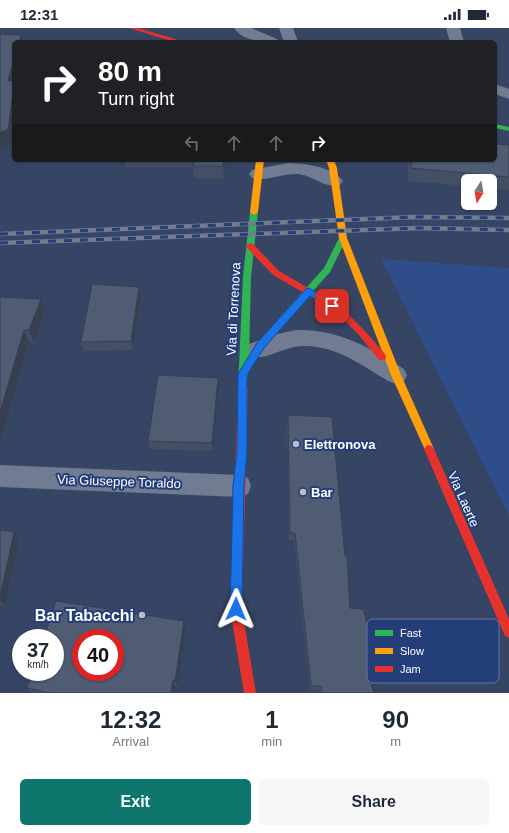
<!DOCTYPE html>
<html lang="en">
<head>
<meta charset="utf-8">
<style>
  body { margin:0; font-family:Helvetica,sans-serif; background:#f6f6f7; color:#1f2937; height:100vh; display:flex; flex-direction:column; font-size:15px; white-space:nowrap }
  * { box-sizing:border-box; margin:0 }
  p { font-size:13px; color:#747a83 }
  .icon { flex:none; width:22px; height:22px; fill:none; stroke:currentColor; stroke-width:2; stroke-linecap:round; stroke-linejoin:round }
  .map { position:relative; height:665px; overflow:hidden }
  .panel { display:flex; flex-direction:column; background:#fff; flex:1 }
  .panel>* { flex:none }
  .banner { position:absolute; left:12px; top:12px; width:485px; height:122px; border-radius:6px; box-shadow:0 1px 3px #0004; background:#202124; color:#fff; overflow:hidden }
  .needle { width:26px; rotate:191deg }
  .buttons { position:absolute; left:461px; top:146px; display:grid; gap:8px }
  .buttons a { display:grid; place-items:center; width:36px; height:36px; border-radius:6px; background:#fff; box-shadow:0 1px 3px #0004; font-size:20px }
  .speed { position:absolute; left:12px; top:601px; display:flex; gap:8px; font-size:20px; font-weight:700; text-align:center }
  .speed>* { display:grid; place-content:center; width:52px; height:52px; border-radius:50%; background:#fff; box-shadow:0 1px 3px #0004; line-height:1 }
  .speed small { font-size:10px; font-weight:400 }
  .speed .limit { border:6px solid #d22; background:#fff; color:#111 }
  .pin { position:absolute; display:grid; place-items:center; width:34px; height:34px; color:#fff; margin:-17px; border-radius:8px; box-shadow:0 2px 6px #0006 }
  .me { position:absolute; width:44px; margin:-22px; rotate:1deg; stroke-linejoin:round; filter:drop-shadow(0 0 3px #0008) }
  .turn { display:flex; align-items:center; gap:14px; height:84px; padding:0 20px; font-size:18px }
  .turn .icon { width:52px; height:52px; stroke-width:2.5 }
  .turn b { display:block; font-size:28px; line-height:34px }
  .lanes { display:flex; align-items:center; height:38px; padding:0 20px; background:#0003; justify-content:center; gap:20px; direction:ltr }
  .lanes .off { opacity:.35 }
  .eta { display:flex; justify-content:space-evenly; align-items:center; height:68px; text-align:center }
  .eta b { font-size:24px; font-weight:600; line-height:28px }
  .cta { display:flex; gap:8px; margin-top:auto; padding:8px 20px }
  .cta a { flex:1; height:46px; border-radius:6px; background:#0f766e; color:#fff; font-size:16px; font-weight:600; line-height:46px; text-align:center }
  .cta a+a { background:#f6f6f7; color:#1f2937 }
  .status { display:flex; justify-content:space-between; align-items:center; height:28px; padding:0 20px; background:#fff; direction:ltr }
  .status svg { height:11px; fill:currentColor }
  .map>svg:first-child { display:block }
  .green { fill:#2f4d89 }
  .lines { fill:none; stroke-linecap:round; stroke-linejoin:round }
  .street { fill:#717c93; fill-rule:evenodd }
  .fast { fill:#30b455; fill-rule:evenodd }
  .slow { fill:#ff9f0a; fill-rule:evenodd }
  .jam { fill:#e5322d; fill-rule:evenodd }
  .rail-casing { stroke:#727d93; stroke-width:4.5 }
  .rail { stroke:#233e78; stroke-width:3; stroke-dasharray:8; stroke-linecap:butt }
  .wall { fill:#444f64 }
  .shaded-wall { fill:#374051 }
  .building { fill:#4f5c74; stroke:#374051; fill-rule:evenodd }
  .route { fill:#1a73e8; stroke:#114b97 }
  .poi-dot { fill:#b9bec9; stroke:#233e78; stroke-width:1.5 }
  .labels { text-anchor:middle; stroke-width:4; stroke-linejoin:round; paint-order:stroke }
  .street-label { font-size:13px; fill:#fff; stroke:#233e78 }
  .poi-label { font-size:13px; font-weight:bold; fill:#fff; stroke:#233e78; text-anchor:start }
  .near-poi-label { font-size:16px; font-weight:bold; fill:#fff; stroke:#233e78; text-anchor:end }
  .key { fill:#233e78; stroke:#6578a0; stroke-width:1 }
  .key-label { font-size:11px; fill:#fff }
</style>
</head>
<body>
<div class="status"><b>12:31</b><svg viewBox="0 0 49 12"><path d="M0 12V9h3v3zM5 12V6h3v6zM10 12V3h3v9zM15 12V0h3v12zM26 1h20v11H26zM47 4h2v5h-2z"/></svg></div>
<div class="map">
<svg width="509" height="665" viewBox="0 0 509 665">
  <rect width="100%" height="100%" fill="#374564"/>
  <path class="green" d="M 381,231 L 509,240 L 509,488 Z"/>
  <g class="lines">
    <path class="street" d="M 234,0 L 251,0 L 277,11 L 279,14 C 264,14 244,14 234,0 Z
      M 279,0 L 293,0 L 298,14 L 284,14 Z
      M 446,0 L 460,0 L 464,14 L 450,14 Z
      M 495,56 L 509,61 L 509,71 L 495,66 Z
      M 288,135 C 303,135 334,139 343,153 L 340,157 C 326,161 313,148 299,146 C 283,145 265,154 252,150 L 249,146 L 252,142 Z
      M 296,302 C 338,301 369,319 404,341 L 407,347 L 404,353 L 396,356 L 388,353 C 360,336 329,313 294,319 C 279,322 263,333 249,328 L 246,322 L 249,316 L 277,306 Z
      M 0,437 L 239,447 L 248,450 L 251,458 L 248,466 L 239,469 L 0,459 Z"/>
    <path class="fast" d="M 495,96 L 509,99 L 509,103 L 495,100 Z
      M 254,181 L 258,184 L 251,249 L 249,328 L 257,315 L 324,240 L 340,208 L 343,207 L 347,210 L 330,244 L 263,319 L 248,344 L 246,363 L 243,364 L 240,363 L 238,360 L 243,249 L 250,184 Z"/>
    <path class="slow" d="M 256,132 L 264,132 L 258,184 L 254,187 L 250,184 Z
      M 326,132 L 334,132 L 337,140 L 347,210 L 401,347 L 434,421 L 432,424 L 429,425 L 426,424 L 391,347 L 339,210 L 329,140 Z"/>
    <path class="jam" d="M 129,0 L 138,0 L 185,14 L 175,14 Z
      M 250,215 L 253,216 L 279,243 L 329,272 L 349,287 L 365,303 L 385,326 L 386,329 L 385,332 L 379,332 L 359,307 L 343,291 L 323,276 L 273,247 L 247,220 L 246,218 Z
      M 243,356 L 246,357 L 248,360 L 242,581 L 256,665 L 244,665 L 230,581 L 238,360 L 240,357 Z
      M 429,417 L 432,418 L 434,421 L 509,591 L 509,610 L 505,608 L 424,421 L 426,418 Z"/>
    <defs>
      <path id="rail" d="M 0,206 L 416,189 L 509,190
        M 0,215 L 419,200 L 509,202"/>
    </defs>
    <use href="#rail" class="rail-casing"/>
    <use href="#rail" class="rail"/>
  </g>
  <path class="wall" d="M 509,117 L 509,162 L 490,160 L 490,153 L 468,153 L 468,158 L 408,153 L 408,132 L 495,132 Z
    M 124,132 L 225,132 L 224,151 L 194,150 L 193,139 L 125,139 Z
    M 139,259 L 141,268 L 133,322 L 84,323 L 81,314 Z
    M 0,269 L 41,271 L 45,283 L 34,314 L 29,313 L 0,416 Z
    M 218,350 L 219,359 L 213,423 L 150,421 L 148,413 Z
    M 288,387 L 350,580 L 383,651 L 380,655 L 371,656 L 374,665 L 320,665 L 319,662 L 310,662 L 294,512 L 289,512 L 287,396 Z
    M 0,502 L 19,511 L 5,578 L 0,577 Z
    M 184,593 L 186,600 L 178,658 L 175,658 L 174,665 L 33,665 L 27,660 Z"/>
  <path class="shaded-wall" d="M 21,7 L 23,14 L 19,14 Z
    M 14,32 L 14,111 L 13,117 L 0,121 L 0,104 L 8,53 Z
    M 224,132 L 225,132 L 224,151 L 223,138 Z
    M 139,259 L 141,268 L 133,322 L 131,313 Z
    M 41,271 L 45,283 L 34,314 L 29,302 Z
    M 24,302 L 29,313 L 0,416 L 0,384 Z
    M 218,350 L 219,359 L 213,423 L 212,415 Z
    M 14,504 L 19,511 L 5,578 L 0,572 L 0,569 Z
    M 184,593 L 186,600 L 178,658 L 175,653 Z
    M 173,652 L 175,658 L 174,665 L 171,665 Z"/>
  <path class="building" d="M 0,6 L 21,7 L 19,14 L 14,14 L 14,32 L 8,53 L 14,52 L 14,58 L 8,102 L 0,104 Z
    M 495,116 L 509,117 L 509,149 L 411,140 L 411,132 L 495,132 Z
    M 194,132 L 224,132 L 223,138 L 193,138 Z
    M 92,256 L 139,259 L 131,313 L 81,314 Z
    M 0,269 L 41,271 L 29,302 L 24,302 L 0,384 Z
    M 158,347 L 218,350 L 212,415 L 148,413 Z
    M 288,387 L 332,389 L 345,528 L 347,528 L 350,580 L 363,581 L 383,651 L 370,652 L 374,665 L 322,665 L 321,658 L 311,658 L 295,505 L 290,505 Z
    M 0,502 L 14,504 L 0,569 Z
    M 56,573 L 184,593 L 175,653 L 173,652 L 171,665 L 50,665 L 27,660 L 32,644 L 55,644 L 55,610 L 44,610 ZM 81,610 L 115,610 L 115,644 L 81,644 Z"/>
  <path class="route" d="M 309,260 L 335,276 L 336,278 L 335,281 L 329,281 L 310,268 L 264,320 L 247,347 L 247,423 L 244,458 L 242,581 L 240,585 L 236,587 L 232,585 L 230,581 L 233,458 L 237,423 L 238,346 L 257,315 L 306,261 Z"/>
  <g class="poi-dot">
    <circle cx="296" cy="416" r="4"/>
    <circle cx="303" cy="464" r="4"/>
    <circle cx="142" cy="587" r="4"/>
  </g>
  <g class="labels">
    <g class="street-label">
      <text transform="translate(233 281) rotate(-87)" y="5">Via di Torrenova</text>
      <text transform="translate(119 453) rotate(2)" y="5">Via Giuseppe Toraldo</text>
      <text transform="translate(464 471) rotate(66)" y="5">Via Laerte</text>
    </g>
    <g class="poi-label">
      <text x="304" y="421">Elettronova</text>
      <text x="311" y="469">Bar</text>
    </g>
    <g class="near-poi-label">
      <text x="134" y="593">Bar Tabacchi</text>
    </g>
  </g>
  <rect x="367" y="591" width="132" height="64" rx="6" class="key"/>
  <rect x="375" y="602" width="18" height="6" fill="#30b455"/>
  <rect x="375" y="620" width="18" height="6" fill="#ff9f0a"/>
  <rect x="375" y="638" width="18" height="6" fill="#e5322d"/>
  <g class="key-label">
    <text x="400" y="609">Fast</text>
    <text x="400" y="627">Slow</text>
    <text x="400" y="645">Jam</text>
  </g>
</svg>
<div class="buttons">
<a><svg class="needle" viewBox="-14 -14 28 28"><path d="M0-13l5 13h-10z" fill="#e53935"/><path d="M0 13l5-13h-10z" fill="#747a83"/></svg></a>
</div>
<div class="speed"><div>37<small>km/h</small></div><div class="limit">40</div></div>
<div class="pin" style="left:332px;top:278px;background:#d93025"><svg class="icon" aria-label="arrive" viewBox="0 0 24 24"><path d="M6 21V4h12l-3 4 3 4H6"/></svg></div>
<svg class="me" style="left:236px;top:581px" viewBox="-20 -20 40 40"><path d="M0-17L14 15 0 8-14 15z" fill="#1a73e8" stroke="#fff" stroke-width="4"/></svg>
<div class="banner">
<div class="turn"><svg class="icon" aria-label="right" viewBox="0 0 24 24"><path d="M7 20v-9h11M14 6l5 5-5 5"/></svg><div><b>80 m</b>Turn right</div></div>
<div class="lanes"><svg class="icon off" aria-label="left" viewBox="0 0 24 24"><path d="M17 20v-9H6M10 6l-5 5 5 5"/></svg><svg class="icon off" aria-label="ahead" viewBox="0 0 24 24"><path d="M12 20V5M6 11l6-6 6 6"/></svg><svg class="icon off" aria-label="ahead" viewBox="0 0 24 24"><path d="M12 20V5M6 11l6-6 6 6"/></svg><svg class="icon" aria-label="right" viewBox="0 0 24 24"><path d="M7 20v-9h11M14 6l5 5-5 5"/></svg></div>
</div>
</div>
<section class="panel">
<div class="eta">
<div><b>12:32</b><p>Arrival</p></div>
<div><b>1</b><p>min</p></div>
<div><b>90</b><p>m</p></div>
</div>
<div class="cta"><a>Exit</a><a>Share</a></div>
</section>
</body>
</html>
